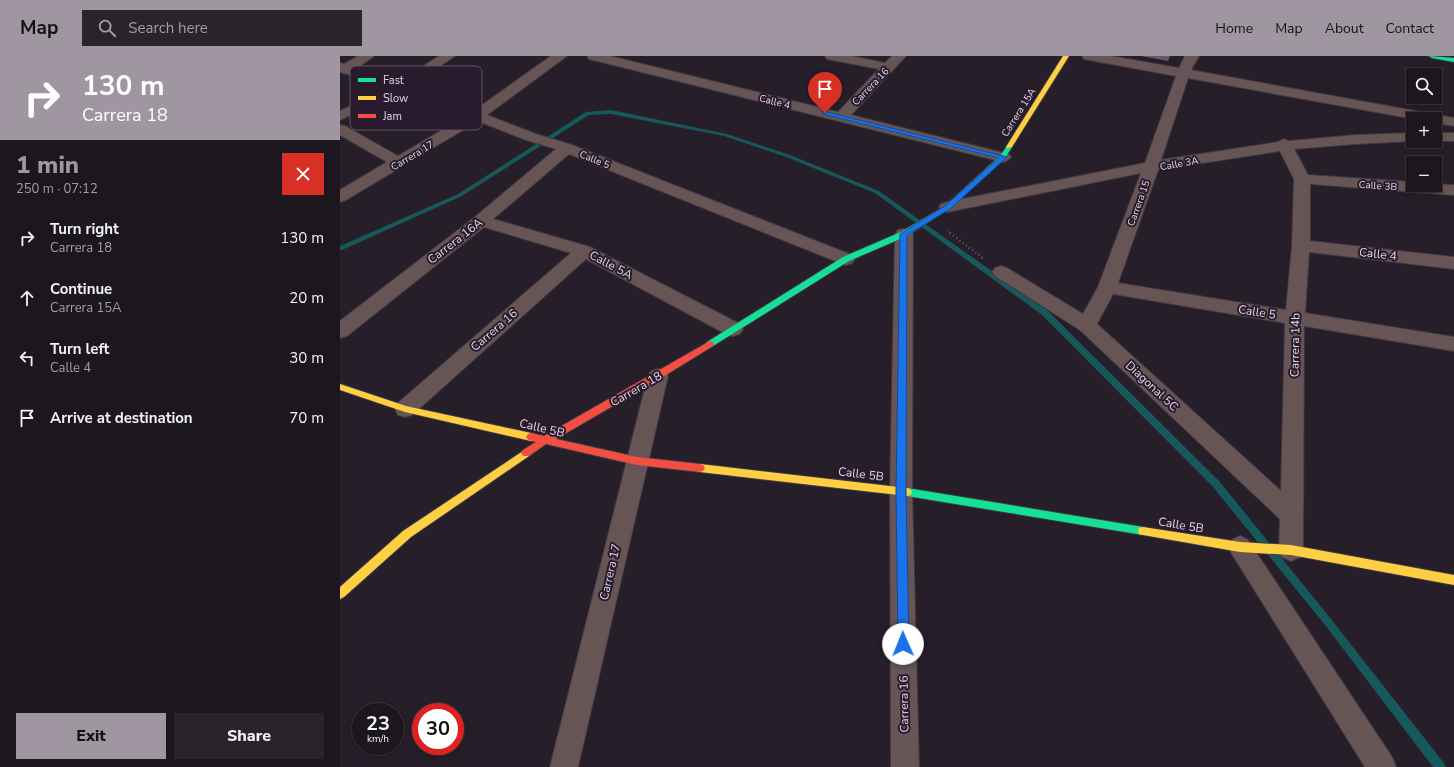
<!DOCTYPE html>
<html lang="en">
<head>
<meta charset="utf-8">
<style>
  body { margin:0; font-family:"Nunito Sans",sans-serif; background:#29232c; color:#f1f3f6; height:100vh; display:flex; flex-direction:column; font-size:15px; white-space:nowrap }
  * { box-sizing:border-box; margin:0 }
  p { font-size:13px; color:#a09fa4 }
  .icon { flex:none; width:22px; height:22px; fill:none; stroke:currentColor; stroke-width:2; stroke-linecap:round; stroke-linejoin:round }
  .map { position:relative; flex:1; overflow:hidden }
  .drawer { display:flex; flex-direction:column; background:#1c161f; width:340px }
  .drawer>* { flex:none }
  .guide { background:#9f96a2; color:#fff; overflow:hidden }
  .fabs { position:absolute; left:1066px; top:12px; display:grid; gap:8px }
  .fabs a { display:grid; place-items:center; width:36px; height:36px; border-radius:0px; background:#1c161f; box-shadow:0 2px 6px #0003,0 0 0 1px #3a353d; font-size:20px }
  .speed { position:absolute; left:12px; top:647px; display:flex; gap:8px; font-size:20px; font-weight:700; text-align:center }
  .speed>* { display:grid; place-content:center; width:52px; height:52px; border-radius:50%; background:#1c161f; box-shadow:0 2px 6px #0003,0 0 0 1px #3a353d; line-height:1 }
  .speed small { font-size:10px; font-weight:400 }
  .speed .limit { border:6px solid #d22; background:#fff; color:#111 }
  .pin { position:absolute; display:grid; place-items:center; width:34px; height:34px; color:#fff; margin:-41px -17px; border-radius:50% 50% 50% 0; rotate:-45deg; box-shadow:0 0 4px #0007 }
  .pin .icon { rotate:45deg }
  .me { position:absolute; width:44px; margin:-22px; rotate:359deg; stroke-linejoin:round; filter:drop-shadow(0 0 3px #0008) }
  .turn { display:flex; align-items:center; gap:14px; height:84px; padding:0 16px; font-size:18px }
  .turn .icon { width:52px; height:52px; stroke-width:2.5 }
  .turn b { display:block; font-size:28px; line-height:34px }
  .round { display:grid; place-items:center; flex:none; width:42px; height:42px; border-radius:0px; background:#29232c }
  .headline { display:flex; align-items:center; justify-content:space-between; height:68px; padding:0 16px }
  h1 { font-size:24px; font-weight:800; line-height:30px; color:#9f96a2 }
  .button { display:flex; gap:8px; margin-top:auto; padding:8px 16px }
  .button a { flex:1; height:46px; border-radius:0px; background:#9f96a2; color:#111; font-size:16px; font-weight:800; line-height:46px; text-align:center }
  .button a+a { background:#29232c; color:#f1f3f6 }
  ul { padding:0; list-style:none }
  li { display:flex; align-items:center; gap:12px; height:60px; padding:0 16px }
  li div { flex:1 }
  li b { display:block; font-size:15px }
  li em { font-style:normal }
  header { display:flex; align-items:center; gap:24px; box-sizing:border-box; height:56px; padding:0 20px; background:#9f96a2; color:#111 }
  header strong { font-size:19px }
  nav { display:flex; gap:22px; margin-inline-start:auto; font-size:14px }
  .search { width:280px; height:36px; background:#29232c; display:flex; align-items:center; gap:10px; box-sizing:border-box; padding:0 14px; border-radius:0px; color:#a09fa4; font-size:15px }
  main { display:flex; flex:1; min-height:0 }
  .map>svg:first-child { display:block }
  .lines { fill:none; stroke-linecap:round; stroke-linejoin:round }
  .stream { fill:#17585a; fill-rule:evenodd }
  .street-casing { stroke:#3f3942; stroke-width:2 }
  .fast-casing { stroke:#3f3942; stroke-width:2 }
  .slow-casing { stroke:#3f3942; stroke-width:2 }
  .jam-casing { stroke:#3f3942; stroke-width:2 }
  .path-far1 { stroke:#6a5d5f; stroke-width:2; stroke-dasharray:0.5 2; stroke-linecap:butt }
  .path { stroke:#6a5d5f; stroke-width:2.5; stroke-dasharray:1 3; stroke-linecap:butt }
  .street { fill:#675556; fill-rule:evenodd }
  .fast { fill:#16e098; fill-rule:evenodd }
  .slow { fill:#ffcf43; fill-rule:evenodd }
  .jam { fill:#f24e42; fill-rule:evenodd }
  .wall { fill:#655969 }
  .route { fill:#1a73e8; stroke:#114b97 }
  .labels { text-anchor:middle; stroke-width:4; stroke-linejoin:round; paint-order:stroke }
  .far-street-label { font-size:10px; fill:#e0d6e3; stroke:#291a2d }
  .street-label { font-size:12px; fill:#e0d6e3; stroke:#291a2d }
  .key { fill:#291a2d; stroke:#605264; stroke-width:1 }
  .key-label { font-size:11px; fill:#e0d6e3 }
</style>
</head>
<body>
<header>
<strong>Map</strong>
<div class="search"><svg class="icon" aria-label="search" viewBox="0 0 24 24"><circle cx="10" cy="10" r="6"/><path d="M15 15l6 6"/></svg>Search here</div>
<nav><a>Home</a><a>Map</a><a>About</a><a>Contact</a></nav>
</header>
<main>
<section class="drawer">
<div class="guide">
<div class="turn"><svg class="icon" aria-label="right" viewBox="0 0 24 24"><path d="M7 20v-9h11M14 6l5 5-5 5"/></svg><div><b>130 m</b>Carrera 18</div></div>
</div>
<div class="headline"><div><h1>1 min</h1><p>250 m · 07:12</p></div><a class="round" style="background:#d93025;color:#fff"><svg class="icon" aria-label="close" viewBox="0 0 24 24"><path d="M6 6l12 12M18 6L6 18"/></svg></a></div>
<ul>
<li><svg class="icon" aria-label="right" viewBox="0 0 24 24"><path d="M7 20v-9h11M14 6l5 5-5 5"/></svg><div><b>Turn right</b><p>Carrera 18</p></div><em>130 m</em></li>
<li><svg class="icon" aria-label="ahead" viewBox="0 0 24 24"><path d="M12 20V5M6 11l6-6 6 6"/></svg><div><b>Continue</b><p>Carrera 15A</p></div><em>20 m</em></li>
<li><svg class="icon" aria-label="left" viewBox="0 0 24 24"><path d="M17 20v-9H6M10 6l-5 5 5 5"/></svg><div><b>Turn left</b><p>Calle 4</p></div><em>30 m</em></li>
<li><svg class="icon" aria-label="arrive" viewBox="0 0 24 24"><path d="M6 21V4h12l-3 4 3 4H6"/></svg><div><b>Arrive at destination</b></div><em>70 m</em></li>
</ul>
<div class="button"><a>Exit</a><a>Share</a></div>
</section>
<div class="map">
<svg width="1114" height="711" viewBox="0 0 1114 711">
  <rect width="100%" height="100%" fill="#261e29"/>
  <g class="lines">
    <path class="stream" d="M 271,54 L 387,78 L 450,99 L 539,135 L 708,255 L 879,425 L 991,563 L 1104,707 L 1106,711 L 1093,711 L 985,569 L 873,431 L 702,259 L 535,137 L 446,101 L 384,80 L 271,58 L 249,59 L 122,140 L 0,195 L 0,190 L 118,138 L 246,56 Z"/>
    <defs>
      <path id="street" d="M 18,0 L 34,0 L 17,12 L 60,25 L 99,0 L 115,0 L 72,29 L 135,54 L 211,0 L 227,0 L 147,59 L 196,78 L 232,89 L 512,199 L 515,203 L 512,207 L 506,209 L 500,207 L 229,98 L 153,163 L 250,191 L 400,268 L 403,273 L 400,278 L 393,280 L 386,278 L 246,203 L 72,359 L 65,361 L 58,359 L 55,353 L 58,347 L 231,197 L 144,171 L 7,280 L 0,282 L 0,265 L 135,161 L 216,93 L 186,84 L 138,65 L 6,144 L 0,146 L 0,134 L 47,106 L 0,79 L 0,69 L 5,70 L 58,100 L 126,60 L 62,35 L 0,64 L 0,55 L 50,31 L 0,16 L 0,7 L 4,8 Z
        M 247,0 L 270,0 L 498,56 L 539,13 L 492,4 L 487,3 L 485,0 L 512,0 L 545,7 L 552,0 L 566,0 L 511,59 L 668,98 L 671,101 L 668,104 L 663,106 L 249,3 Z
        M 742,0 L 771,0 L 839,12 L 845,0 L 859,0 L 851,14 L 1114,62 L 1114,70 L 1095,67 L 1095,63 L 1074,63 L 848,22 L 821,104 L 938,86 L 944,83 L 949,85 L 1015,79 L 1073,77 L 1073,85 L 1075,85 L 1073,85 L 1015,88 L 954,93 L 968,119 L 1073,126 L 1073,129 L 1095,128 L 1114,129 L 1114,139 L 970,128 L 970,185 L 1114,201 L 1114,213 L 969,196 L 965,257 L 1114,281 L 1114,295 L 964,270 L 963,494 L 960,501 L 951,505 L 942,501 L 939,494 L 940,463 L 740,274 L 655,220 L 652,216 L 655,212 L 661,210 L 667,212 L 743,258 L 758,231 L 801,117 L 607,156 L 601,154 L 599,151 L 601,148 L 607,146 L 805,107 L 836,20 L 749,4 L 744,3 ZM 940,95 L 954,123 L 952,190 L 946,254 L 778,227 L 818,114 ZM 773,238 L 945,267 L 941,435 L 757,268 Z
        M 1095,77 L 1114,77 L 1114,85 L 1093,85 L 1095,85 Z
        M 564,173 L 570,174 L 573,178 L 572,435 L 579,711 L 551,711 L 550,435 L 555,178 L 558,174 Z
        M 318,313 L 325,315 L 328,320 L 238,711 L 210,711 L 308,320 L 311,315 Z
        M 900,480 L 908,484 L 1052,701 L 1056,711 L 1025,711 L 892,498 L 888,491 L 892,484 Z"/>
      <path id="fast" d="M 1089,0 L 1114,2 L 1114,6 L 1092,2 Z
        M 669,89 L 672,91 L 665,102 L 609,152 L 567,180 L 509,205 L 373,290 L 367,290 L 366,288 L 367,286 L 503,201 L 561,176 L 605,150 L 660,100 L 667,90 Z
        M 567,432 L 803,471 L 807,472 L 808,475 L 807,478 L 803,479 L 567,440 L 564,439 L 562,436 L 564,433 Z"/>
      <path id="slow" d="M 723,0 L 729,0 L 672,91 L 667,92 L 666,91 Z
        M 0,328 L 66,350 L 191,377 L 194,378 L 196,381 L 194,384 L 191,385 L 65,356 L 0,334 Z
        M 186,393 L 189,394 L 191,397 L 189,400 L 71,481 L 4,541 L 0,543 L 0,531 L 63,475 Z
        M 360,408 L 567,432 L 570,433 L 572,436 L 570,439 L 567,440 L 360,416 L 357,415 L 355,412 L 357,409 Z
        M 803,471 L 900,486 L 951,489 L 1114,519 L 1114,529 L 951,499 L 900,496 L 803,479 L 799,478 L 798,475 L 799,472 Z"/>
      <path id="jam" d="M 370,285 L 373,286 L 374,288 L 373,290 L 321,322 L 216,383 L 297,401 L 360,408 L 363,409 L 365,412 L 363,415 L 360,416 L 297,409 L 206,388 L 189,400 L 183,400 L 181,397 L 183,394 L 196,386 L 188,384 L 186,381 L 188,378 L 191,377 L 204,380 Z"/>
    </defs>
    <use href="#street" class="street-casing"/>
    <use href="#fast" class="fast-casing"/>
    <use href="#slow" class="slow-casing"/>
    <use href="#jam" class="jam-casing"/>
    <path class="path-far1" d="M 607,175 L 611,178"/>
    <path class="path" d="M 610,177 L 644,203"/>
    <use href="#street" class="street"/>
    <use href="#fast" class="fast"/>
    <use href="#slow" class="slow"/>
    <use href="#jam" class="jam"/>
  </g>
  <path class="wall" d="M 801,0 L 830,0 L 828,5 Z"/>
  <path class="route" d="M 483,55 L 667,101 L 610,153 L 567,179 L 566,435 L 569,588 L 567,592 L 563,594 L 559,592 L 558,588 L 556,435 L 560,178 L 605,150 L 659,102 L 483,58 Z"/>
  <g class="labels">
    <g class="far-street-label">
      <text transform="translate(530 30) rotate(-46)" y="4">Carrera 16</text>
      <text transform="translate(435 45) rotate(14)" y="4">Calle 4</text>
      <text transform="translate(678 56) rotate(-58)" y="4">Carrera 15A</text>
      <text transform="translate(72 99) rotate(-31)" y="4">Carrera 17</text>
      <text transform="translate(255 103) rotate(22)" y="4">Calle 5</text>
      <text transform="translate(839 107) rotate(-10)" y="4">Calle 3A</text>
      <text transform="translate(1038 129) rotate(4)" y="4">Calle 3B</text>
      <text transform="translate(798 147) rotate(-70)" y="4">Carrera 15</text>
    </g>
    <g class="street-label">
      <text transform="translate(115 185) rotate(-38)" y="4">Carrera 16A</text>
      <text transform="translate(1038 198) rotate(6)" y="4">Calle 4</text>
      <text transform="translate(271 209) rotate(28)" y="4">Calle 5A</text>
      <text transform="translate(917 256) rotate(9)" y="4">Calle 5</text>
      <text transform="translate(154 274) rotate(-41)" y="4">Carrera 16</text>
      <text transform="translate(955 289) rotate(-89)" y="4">Carrera 14b</text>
      <text transform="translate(812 330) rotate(43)" y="4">Diagonal 5C</text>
      <text transform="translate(296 333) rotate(-30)" y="4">Carrera 18</text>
      <text transform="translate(202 372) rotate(13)" y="4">Calle 5B</text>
      <text transform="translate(521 418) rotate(7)" y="4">Calle 5B</text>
      <text transform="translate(841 469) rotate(9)" y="4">Calle 5B</text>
      <text transform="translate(270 516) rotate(-77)" y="4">Carrera 17</text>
      <text transform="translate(564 648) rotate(-91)" y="4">Carrera 16</text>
    </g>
  </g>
  <rect x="10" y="10" width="132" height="64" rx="6" class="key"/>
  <rect x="18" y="22" width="18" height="4" fill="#16e098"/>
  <rect x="18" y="40" width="18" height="4" fill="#ffcf43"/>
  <rect x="18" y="58" width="18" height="4" fill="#f24e42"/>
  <g class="key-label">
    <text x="43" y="28">Fast</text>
    <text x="43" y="46">Slow</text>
    <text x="43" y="64">Jam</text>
  </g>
</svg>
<div class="fabs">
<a><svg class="icon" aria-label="search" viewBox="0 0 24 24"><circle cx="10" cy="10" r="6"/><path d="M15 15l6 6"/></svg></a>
<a>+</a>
<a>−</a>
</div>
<div class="speed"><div>23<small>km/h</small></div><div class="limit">30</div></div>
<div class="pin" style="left:485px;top:57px;background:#d93025"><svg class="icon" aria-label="arrive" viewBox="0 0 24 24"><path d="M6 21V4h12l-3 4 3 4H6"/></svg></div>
<svg class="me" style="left:563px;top:588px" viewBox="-20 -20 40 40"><circle r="19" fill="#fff"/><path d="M0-13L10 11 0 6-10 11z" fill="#1a73e8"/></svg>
</div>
</main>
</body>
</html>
